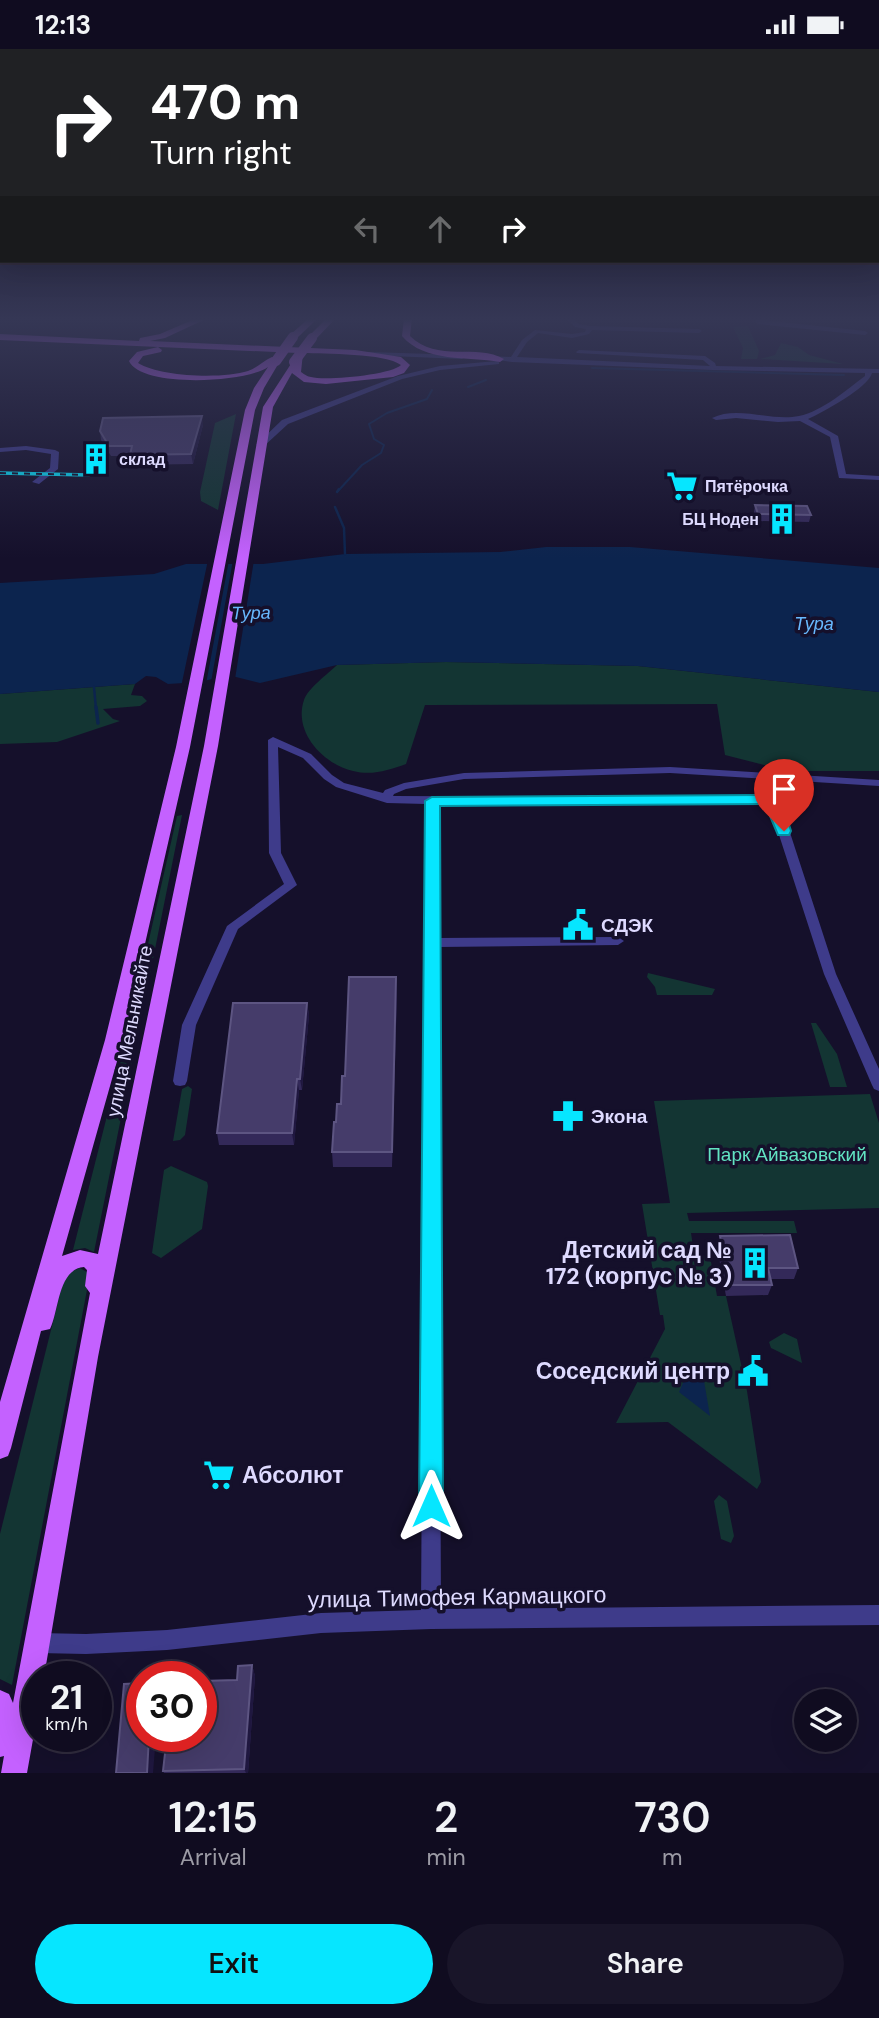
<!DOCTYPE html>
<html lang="en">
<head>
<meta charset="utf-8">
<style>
  body { margin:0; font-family:"DM Sans",sans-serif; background:#191529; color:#f1f3f6; height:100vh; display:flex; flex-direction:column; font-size:26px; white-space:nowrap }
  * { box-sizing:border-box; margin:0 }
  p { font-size:23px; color:#9c9ba5 }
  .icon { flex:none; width:38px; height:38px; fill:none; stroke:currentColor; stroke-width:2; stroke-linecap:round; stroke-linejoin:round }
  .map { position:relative; height:1724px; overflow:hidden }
  .details { display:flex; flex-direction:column; background:#100c20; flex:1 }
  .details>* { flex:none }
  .guide { position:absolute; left:0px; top:0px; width:880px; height:214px; box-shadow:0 7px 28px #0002,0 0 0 2px #302c3e; background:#202124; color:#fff; overflow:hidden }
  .controls { position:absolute; left:794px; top:1640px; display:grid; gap:14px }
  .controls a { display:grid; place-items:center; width:63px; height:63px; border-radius:50%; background:#100c20; box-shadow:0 7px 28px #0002,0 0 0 2px #302c3e; font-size:35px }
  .speed { position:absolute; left:21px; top:1612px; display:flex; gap:14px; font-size:35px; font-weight:700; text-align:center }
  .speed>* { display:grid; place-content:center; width:91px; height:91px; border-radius:50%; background:#100c20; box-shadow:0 7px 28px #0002,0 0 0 2px #302c3e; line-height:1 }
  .speed small { font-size:18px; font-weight:400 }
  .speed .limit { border:10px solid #d22; background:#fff; color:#111 }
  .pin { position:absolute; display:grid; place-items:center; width:60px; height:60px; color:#fff; margin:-72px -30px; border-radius:50% 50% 50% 0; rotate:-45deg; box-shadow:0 0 7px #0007 }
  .pin .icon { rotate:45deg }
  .me { position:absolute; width:77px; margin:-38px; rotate:0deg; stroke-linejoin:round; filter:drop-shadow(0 0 5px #0008) }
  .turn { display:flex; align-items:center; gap:24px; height:147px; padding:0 35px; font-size:32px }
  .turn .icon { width:91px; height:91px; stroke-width:2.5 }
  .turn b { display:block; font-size:49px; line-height:60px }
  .lanes { display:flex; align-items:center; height:66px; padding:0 35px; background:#0003; justify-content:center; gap:35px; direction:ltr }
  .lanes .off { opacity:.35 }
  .eta { display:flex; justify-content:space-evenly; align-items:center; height:119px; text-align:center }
  .eta b { font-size:42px; font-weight:600; line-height:49px }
  .button { display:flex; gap:14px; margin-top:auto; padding:14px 35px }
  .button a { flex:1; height:80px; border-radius:42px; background:#06e6ff; color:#111; font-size:28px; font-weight:600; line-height:80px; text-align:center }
  .button a+a { background:#191529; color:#f1f3f6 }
  .status { display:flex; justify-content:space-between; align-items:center; height:49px; padding:0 35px; background:#100c20; direction:ltr }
  .status svg { height:19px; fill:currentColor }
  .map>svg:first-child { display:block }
  .green { fill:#133533 }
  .water { fill:#0c244e }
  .pier { fill:#15102b }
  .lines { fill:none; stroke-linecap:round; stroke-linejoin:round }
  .stream-far2 { stroke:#0c244e; stroke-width:2 }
  .stream-far1 { stroke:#0c244e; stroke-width:2.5 }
  .stream { stroke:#0c244e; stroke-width:3.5 }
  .minor { fill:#3e3b8a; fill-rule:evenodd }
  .major { fill:#c461ff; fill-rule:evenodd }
  .rail-casing { stroke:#06e6ff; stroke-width:3.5 }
  .rail { stroke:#15102b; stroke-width:2; stroke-dasharray:6; stroke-linecap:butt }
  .major-bridge { stroke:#c461ff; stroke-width:10 }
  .wall { fill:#332959 }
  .shaded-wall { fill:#1f173f }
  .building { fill:#453c6a; stroke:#5d5582; stroke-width:2 }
  .route { fill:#06e6ff; stroke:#0496a6; stroke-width:2 }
  .labels { text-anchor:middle; stroke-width:7; stroke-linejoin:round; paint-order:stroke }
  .far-poi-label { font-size:16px; font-weight:bold; fill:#dedaff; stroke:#15102b; text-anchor:start }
  .far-water-label { font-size:18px; font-style:italic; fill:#68b9ff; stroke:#15102b }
  .poi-label { font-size:19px; font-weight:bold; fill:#dedaff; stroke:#15102b; text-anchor:start }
  .street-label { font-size:19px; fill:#dedaff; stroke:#15102b }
  .park-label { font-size:19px; fill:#62e3c2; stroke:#15102b }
  .near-poi-label { font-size:23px; font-weight:bold; fill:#dedaff; stroke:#15102b; text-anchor:end }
  .near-street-label { font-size:23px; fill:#dedaff; stroke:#15102b }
</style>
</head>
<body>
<div class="status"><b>12:13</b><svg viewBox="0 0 49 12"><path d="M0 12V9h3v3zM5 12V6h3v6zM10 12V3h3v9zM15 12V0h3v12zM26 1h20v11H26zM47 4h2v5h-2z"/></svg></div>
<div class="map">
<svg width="879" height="1724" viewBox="0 0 879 1724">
  <rect width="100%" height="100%" fill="#15102b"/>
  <path class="green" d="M 748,277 L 759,302 L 757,310 L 741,310 L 743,299 L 733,278 Z
    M 781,294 L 798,298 L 809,306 L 843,315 L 760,310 L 775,306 Z
    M 236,365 L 218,461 L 201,452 L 200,443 L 215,374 Z
    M 446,613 L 638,617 L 879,643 L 879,722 L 788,722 L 725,706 L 717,655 L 425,656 L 406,715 C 389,721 372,727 353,722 C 323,715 293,683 304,651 C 308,639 328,625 337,616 Z
    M 135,635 L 131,646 L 142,647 L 147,652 L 140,657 L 103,660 L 113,670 L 120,672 L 57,693 L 0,695 L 0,645 Z
    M 182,766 L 94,1203 L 85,1199 L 73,1201 L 126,992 L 177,767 Z
    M 648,924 L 715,940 L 712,946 L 657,946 L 655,938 L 647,928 Z
    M 811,974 L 816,974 L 837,1005 L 847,1038 L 830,1038 Z
    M 188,1037 L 192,1040 L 185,1086 L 180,1091 L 173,1092 L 182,1040 Z
    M 870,1045 L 879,1074 L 879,1159 L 687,1164 L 689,1172 L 794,1172 L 797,1184 L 691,1184 L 693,1197 L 711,1213 L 717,1247 L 726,1247 L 747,1342 L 761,1433 L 757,1440 L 668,1373 L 616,1374 L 665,1280 L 663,1266 L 660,1266 L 642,1155 L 670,1154 L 654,1052 Z
    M 171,1117 L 207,1133 L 208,1137 L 202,1180 L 161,1209 L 152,1204 L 164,1121 Z
    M 80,1219 L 90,1225 L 12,1636 L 0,1630 L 0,1485 L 65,1225 Z
    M 784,1284 L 797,1290 L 802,1314 L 771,1299 L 769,1293 Z
    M 719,1446 L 727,1452 L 734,1487 L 731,1494 L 721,1490 L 714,1452 Z"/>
  <path class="water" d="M 546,498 L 630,498 L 879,519 L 879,643 L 638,617 L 446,613 L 337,616 L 260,634 L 228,626 L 200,633 L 168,635 L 156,628 L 146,627 L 135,635 L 0,645 L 0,534 L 154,525 L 186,515 L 263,515 L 345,505 L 500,503 Z
    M 691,1316 L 703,1326 L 710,1367 L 679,1343 Z"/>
  <path class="pier" d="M 208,511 L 229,511 L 206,635 L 181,638 Z
    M 233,511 L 254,511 L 235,630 L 211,633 Z"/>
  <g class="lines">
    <path class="stream-far2" d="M 592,319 L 844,326
      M 468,338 L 486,331
      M 338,442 L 362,416 L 381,404 L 384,396 L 374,390 L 369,375 L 387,364 L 427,350 L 432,341"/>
    <path class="stream-far1" d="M 337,443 L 339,440
      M 335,458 L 344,479 L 345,505
      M 94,638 L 96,660"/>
    <path class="stream" d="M 96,658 L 98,674"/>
    <path class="minor" d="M 146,269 L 170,269 C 165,272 151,272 146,269 Z
      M 566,269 L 573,269 L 579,275 L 590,277 L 699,280 L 702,282 L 699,284 L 592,281 L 589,285 L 572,289 L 538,284 L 527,293 L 517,308 L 710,317 L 703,311 L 577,304 L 576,303 L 579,301 L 705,307 L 715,314 L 716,317 L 879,320 L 879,324 L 872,324 C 868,339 823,363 808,370 L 838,387 L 846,425 L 879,427 L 879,431 L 839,429 L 830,388 L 800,372 L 778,373 L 736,369 L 716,371 L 712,369 C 738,356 771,373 799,367 C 823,362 846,341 865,327 L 865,324 L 713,321 L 512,313 L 485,309 L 488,307 L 511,308 L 522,291 L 535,281 L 572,285 L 585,283 L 586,280 L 575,278 Z
      M 756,269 L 762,269 L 762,271 L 865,282 L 868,284 L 865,286 L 758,275 L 755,273 Z
      M 369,303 L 462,306 L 465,308 L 462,310 L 367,306 L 366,305 Z
      M 497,312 L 499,313 L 499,315 L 440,321 L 402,330 L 288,375 L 263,398 L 256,396 L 282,371 L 398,327 L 440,317 Z
      M 26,397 L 55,401 L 59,403 L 58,420 L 39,435 L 32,433 L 50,419 L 51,405 L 26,401 L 0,403 L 0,399 Z
      M 273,688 L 311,705 L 332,726 L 344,734 L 383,744 L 385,741 L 404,734 L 464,724 L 670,718 L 879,731 L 879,737 L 670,724 L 464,730 L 406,740 L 394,745 L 393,747 L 773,749 L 781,756 L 836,925 L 879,1020 L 879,1042 L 874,1040 L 872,1036 L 824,925 L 770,758 L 766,755 L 438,755 L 438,889 L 618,888 L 624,892 L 618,896 L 438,898 L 441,1560 L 879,1556 L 879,1576 L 431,1580 L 321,1584 L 167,1601 L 86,1605 L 38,1604 L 31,1601 L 28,1594 L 31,1587 L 38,1584 L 86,1585 L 167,1581 L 321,1564 L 421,1561 L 426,755 L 387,754 L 336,738 L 324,730 L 303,709 L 278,698 L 281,804 L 297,836 L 238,880 L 196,976 L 187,1032 L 185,1036 L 180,1037 L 175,1036 L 173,1032 L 182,976 L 227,877 L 284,835 L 269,804 L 268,691 Z"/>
    <path class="major" d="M 197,269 L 208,269 L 165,289 L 150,292 L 355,301 L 401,308 L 410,316 L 404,324 L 393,328 L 326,335 L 304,333 L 292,324 L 273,358 L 218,697 L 98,1308 L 44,1628 L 37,1628 L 37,1668 L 27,1724 L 1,1724 L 4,1707 L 0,1708 L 0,1641 L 9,1645 L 13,1654 L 90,1244 L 85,1237 L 87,1221 L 84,1218 C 58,1220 59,1262 50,1280 L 41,1282 L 11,1399 L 8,1407 L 0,1410 L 0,1353 L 105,991 L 176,698 L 245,361 L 254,339 L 268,318 C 246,334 141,339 129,312 L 137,303 L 158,298 L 162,301 L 161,303 L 143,307 L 138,314 C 160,328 223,330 248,322 C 257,319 263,312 272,308 L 280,312 L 264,339 L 255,361 L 190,698 L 123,991 L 62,1207 L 80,1201 L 98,1205 L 204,697 L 263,358 L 298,304 L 0,291 L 0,285 L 139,292 L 140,289 L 160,285 ZM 303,304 C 325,305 385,304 401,316 C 391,326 325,332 311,328 C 308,328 304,325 301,323 Z
      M 309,269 L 318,269 L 296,290 L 290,290 L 290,286 Z
      M 327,269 L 336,269 L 315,291 L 309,291 L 309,287 Z
      M 404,269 L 412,269 L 410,287 C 437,314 477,294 504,310 L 500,313 C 468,307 425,314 402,287 Z"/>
    <defs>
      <path id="rail" d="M 0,424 L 89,426"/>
    </defs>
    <use href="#rail" class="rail-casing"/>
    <use href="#rail" class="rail"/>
    <path class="major-bridge" d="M 276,312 L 293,288
      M 294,313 L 312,289"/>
  </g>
  <path class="wall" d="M 203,376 L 193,415 L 131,416 L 130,407 L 111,407 L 101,391 L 100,382 Z
    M 755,456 L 811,466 L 809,473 L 757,472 L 754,463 Z
    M 397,944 L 392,1118 L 333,1118 L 332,1103 L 336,1073 L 345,1027 Z
    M 307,954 L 309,966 L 302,1041 L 299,1041 L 294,1096 L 219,1096 L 217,1084 Z
    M 720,1187 L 798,1219 L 794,1230 L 770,1230 L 772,1236 L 768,1246 L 726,1247 L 717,1198 Z
    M 252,1616 L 255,1627 L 248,1724 L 164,1724 L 163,1722 L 237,1631 Z"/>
  <path class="shaded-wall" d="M 202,367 L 203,376 L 193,415 L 191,405 Z
    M 396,928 L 397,944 L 392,1118 L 392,1103 Z
    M 307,954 L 309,966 L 302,1041 L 300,1030 Z
    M 297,1030 L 299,1041 L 294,1096 L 292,1084 Z
    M 252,1616 L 255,1627 L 248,1724 L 246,1724 L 244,1720 Z
    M 149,1687 L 156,1687 L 153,1724 L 147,1724 Z"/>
  <path class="building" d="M 202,367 L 191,405 L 130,406 L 132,397 L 109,397 L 100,382 L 103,369 Z
    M 755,456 L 807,457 L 811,466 L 758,465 Z
    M 349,928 L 396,928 L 392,1103 L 332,1103 L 334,1073 L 336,1073 L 337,1055 L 341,1055 L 342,1027 L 345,1027 Z
    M 233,954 L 307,954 L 300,1030 L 297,1030 L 292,1084 L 217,1084 Z
    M 790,1186 L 798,1219 L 768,1219 L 772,1236 L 730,1236 L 720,1187 Z
    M 252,1616 L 244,1720 L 163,1722 L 167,1687 L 201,1687 L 201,1632 L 237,1631 L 238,1617 Z
    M 142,1634 L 142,1687 L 149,1687 L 147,1724 L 116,1724 L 124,1635 Z"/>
  <linearGradient id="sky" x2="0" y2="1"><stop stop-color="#0c0918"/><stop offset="0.53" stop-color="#353755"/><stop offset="1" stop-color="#353755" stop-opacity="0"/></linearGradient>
  <rect width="879" height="510" fill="url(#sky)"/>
  <path class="route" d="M 769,746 L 783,756 L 791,782 L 789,786 L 778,786 L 765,755 L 440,757 L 443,1457 L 439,1465 L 431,1469 L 423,1465 L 419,1457 L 425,752 L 432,748 Z"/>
  <defs>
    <symbol id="building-bare" viewBox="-9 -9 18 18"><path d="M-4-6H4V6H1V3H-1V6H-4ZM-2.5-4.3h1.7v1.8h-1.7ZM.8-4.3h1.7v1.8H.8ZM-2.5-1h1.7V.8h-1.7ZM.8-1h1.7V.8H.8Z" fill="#06e6ff" stroke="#15102b" stroke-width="2.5" paint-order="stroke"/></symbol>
    <symbol id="supermarket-bare" viewBox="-9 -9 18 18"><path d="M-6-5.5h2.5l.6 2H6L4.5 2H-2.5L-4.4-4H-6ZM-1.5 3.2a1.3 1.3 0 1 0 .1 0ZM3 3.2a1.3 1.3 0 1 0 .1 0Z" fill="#06e6ff" stroke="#15102b" stroke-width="2.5" paint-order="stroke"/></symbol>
    <symbol id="civic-bare" viewBox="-9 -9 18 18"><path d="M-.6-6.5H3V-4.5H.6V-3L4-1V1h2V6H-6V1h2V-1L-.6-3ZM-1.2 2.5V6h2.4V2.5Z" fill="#06e6ff" stroke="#15102b" stroke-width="2.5" paint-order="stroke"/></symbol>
    <symbol id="pharmacy-bare" viewBox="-9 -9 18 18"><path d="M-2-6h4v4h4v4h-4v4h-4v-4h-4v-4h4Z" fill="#06e6ff" stroke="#15102b" stroke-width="2.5" paint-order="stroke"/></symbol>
  </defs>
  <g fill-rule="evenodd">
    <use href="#building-bare" x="74" y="388" width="44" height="44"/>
    <use href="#supermarket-bare" x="660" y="415" width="44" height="44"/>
    <use href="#building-bare" x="760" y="448" width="44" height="44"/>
    <use href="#civic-bare" x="556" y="854" width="44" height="44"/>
    <use href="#pharmacy-bare" x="546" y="1045" width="44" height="44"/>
    <use href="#building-bare" x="733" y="1192" width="44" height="44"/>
    <use href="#civic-bare" x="731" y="1300" width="44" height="44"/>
    <use href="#supermarket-bare" x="197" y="1404" width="44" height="44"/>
  </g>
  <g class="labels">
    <g class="far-poi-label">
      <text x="119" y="416">склад</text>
      <text x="705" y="443">Пятёрочка</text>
      <text x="759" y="476" text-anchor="end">БЦ Ноден</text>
    </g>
    <g class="far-water-label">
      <text transform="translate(251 564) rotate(-1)" y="6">Тура</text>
      <text x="814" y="581">Тура</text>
    </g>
    <g class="poi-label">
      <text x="601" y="883">СДЭК</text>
      <text x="591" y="1074">Экона</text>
    </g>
    <g class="street-label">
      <text transform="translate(129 982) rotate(-79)" y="7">улица Мельникайте</text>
    </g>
    <g class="park-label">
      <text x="787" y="1112">Парк Айвазовский</text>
    </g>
    <g class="near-poi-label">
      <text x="732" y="1209">Детский сад №<tspan x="732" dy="26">172 (корпус № 3)</tspan></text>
      <text x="730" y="1330">Соседский центр</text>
      <text x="242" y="1434" text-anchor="start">Абсолют</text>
    </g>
    <g class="near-street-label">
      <text transform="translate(457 1548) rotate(-1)" y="8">улица Тимофея Кармацкого</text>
    </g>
  </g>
</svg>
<div class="controls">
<a><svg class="icon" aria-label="layers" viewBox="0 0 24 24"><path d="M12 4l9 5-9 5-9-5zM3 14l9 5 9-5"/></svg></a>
</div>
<div class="speed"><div>21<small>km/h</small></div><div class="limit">30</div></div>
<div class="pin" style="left:784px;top:782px;background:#d93025"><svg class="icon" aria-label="arrive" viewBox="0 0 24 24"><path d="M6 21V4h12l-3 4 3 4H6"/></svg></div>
<svg class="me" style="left:431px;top:1457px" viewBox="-20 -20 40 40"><path d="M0-17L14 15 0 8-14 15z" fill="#06e6ff" stroke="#fff" stroke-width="4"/></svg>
<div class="guide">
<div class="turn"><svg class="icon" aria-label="right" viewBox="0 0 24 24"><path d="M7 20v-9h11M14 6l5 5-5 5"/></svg><div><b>470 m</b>Turn right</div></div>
<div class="lanes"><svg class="icon off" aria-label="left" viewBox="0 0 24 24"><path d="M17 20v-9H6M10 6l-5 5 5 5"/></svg><svg class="icon off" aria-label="ahead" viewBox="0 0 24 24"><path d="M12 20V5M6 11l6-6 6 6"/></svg><svg class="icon" aria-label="right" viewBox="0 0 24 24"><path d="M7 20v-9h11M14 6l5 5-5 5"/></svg></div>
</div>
</div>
<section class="details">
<div class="eta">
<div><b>12:15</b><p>Arrival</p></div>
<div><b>2</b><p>min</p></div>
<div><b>730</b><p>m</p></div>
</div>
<div class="button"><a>Exit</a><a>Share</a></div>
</section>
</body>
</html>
